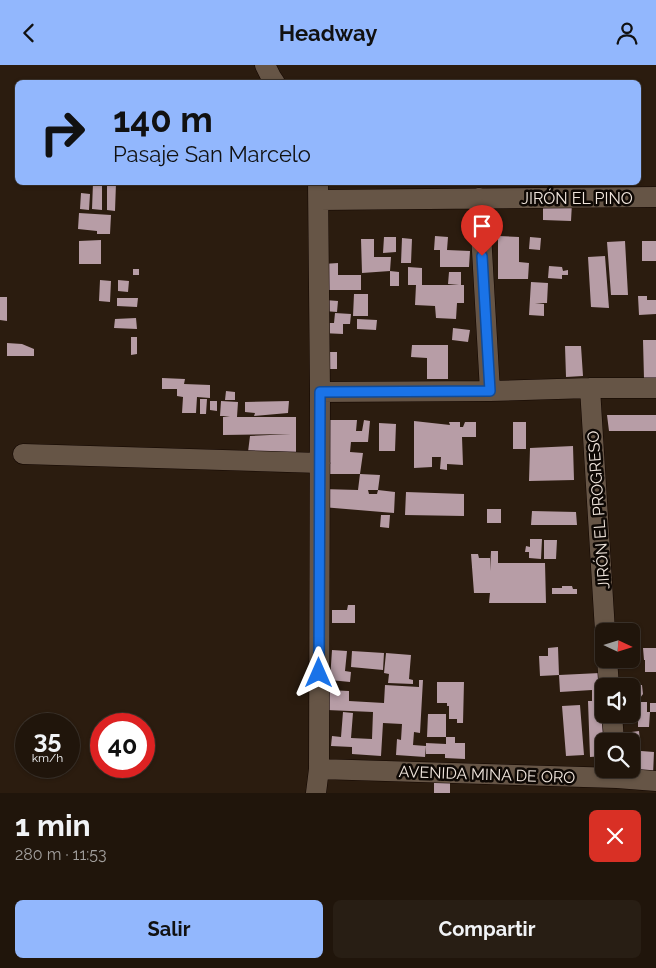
<!DOCTYPE html>
<html lang="es">
<head>
<meta charset="utf-8">
<style>
  body { margin:0; font-family:Raleway,sans-serif; background:#281e14; color:#f1f3f6; height:100vh; display:flex; flex-direction:column; font-size:19px; white-space:nowrap }
  * { box-sizing:border-box; margin:0 }
  p { font-size:16px; color:#a29f9d }
  .icon { flex:none; width:28px; height:28px; fill:none; stroke:currentColor; stroke-width:2; stroke-linecap:round; stroke-linejoin:round }
  .map { position:relative; height:728px; overflow:hidden }
  .side { display:flex; flex-direction:column; background:#20150b; flex:1 }
  .side>* { flex:none }
  .banner { position:absolute; left:15px; top:15px; width:626px; height:105px; border-radius:8px; box-shadow:0 1px 4px #0004,0 0 0 1px #3d342c; background:#92b7fd; color:#111; overflow:hidden }
  .needle { width:32px; rotate:94deg }
  .tools { position:absolute; left:595px; top:558px; display:grid; gap:10px }
  .tools a { display:grid; place-items:center; width:45px; height:45px; border-radius:8px; background:#20150b; box-shadow:0 1px 4px #0004,0 0 0 1px #3d342c; font-size:25px }
  .speed { position:absolute; left:15px; top:648px; display:flex; gap:10px; font-size:25px; font-weight:700; text-align:center }
  .speed>* { display:grid; place-content:center; width:65px; height:65px; border-radius:50%; background:#20150b; box-shadow:0 1px 4px #0004,0 0 0 1px #3d342c; line-height:1 }
  .speed small { font-size:12px; font-weight:400 }
  .speed .limit { border:8px solid #d22; background:#fff; color:#111 }
  .pin { position:absolute; display:grid; place-items:center; width:42px; height:42px; color:#fff; margin:-51px -21px; border-radius:50% 50% 50% 0; rotate:-45deg; box-shadow:0 0 5px #0007 }
  .pin .icon { rotate:45deg }
  .me { position:absolute; width:55px; margin:-28px; rotate:0deg; stroke-linejoin:round; filter:drop-shadow(0 0 4px #0008) }
  .turn { display:flex; align-items:center; gap:18px; height:105px; padding:0 15px; font-size:22px }
  .turn .icon { width:65px; height:65px; stroke-width:2.5 }
  .turn b { display:block; font-size:35px; line-height:42px }
  .round { display:grid; place-items:center; flex:none; width:52px; height:52px; border-radius:8px; background:#281e14 }
  .headline { display:flex; align-items:center; justify-content:space-between; height:85px; padding:0 15px }
  h1 { font-size:30px; font-weight:700; line-height:38px }
  .action { display:flex; gap:10px; margin-top:auto; padding:10px 15px }
  .action a { flex:1; height:58px; border-radius:8px; background:#92b7fd; color:#111; font-size:20px; font-weight:700; line-height:58px; text-align:center }
  .action a+a { background:#281e14; color:#f1f3f6 }
  header { display:flex; justify-content:space-between; align-items:center; height:65px; padding:0 15px; background:#92b7fd; color:#111; font-size:22px; font-weight:700 }
  .map>svg:first-child { display:block }
  .building { fill:#b79da6 }
  .lines { fill:none; stroke-linecap:round; stroke-linejoin:round }
  .minor-casing { stroke:#120600; stroke-width:21 }
  .minor { stroke:#665546; stroke-width:20 }
  .route-casing { stroke:#114b97; stroke-width:12 }
  .route { stroke:#1a73e8; stroke-width:9 }
  .labels { text-anchor:middle; stroke-width:5; stroke-linejoin:round; paint-order:stroke }
  .street-label { font-size:16px; fill:#f0e5dd; stroke:#0e0804 }
</style>
</head>
<body>
<header><svg class="icon" aria-label="back" viewBox="0 0 24 24"><path d="M15 5l-7 7 7 7"/></svg>Headway<svg class="icon" aria-label="person" viewBox="0 0 24 24"><circle cx="12" cy="8" r="4"/><path d="M4 21q1-7 8-7t8 7"/></svg></header>
<div class="map">
<svg width="656" height="728" viewBox="0 0 656 728">
  <rect width="100%" height="100%" fill="#2b1c0f"/>
  <path class="building" d="M 93,118 L 102,118 L 102,145 L 92,144 Z
    M 107,118 L 116,118 L 115,146 L 107,145 Z
    M 81,128 L 90,129 L 89,145 L 80,144 Z
    M 560,138 L 572,138 L 571,156 L 543,155 L 543,143 L 560,143 Z
    M 79,148 L 111,150 L 110,169 L 97,169 L 97,166 L 78,164 Z
    M 435,171 L 448,172 L 447,185 L 470,186 L 469,202 L 440,202 L 440,185 L 434,185 Z
    M 498,171 L 519,172 L 519,197 L 529,198 L 528,214 L 498,214 Z
    M 384,172 L 396,172 L 396,187 L 383,188 Z
    M 530,172 L 541,173 L 540,185 L 529,184 Z
    M 402,173 L 412,174 L 411,198 L 401,198 Z
    M 361,174 L 374,174 L 374,192 L 391,192 L 390,206 L 399,207 L 399,221 L 390,221 L 390,206 L 362,208 Z
    M 101,175 L 101,199 L 79,199 L 79,176 Z
    M 625,176 L 628,230 L 611,230 L 607,177 Z
    M 642,176 L 656,176 L 656,196 L 642,196 Z
    M 605,191 L 609,243 L 591,242 L 588,192 Z
    M 338,198 L 338,210 L 361,210 L 361,225 L 323,225 L 323,199 Z
    M 549,201 L 562,202 L 563,206 L 568,205 L 568,210 L 562,210 L 562,214 L 548,213 Z
    M 408,202 L 422,203 L 422,220 L 459,220 L 448,219 L 449,207 L 461,207 L 461,220 L 464,220 L 464,238 L 457,238 L 456,254 L 436,253 L 435,241 L 415,240 L 416,220 L 408,220 Z
    M 133,204 L 139,204 L 139,210 L 133,210 Z
    M 100,215 L 111,216 L 110,237 L 99,236 Z
    M 118,215 L 129,216 L 128,227 L 118,226 Z
    M 531,217 L 548,218 L 547,238 L 535,238 L 544,239 L 544,251 L 529,250 Z
    M 354,229 L 368,229 L 368,251 L 353,251 Z
    M 638,231 L 647,231 L 647,235 L 656,235 L 656,249 L 639,250 Z
    M 0,232 L 7,232 L 7,256 L 0,255 Z
    M 117,233 L 138,233 L 137,242 L 117,241 Z
    M 325,235 L 338,236 L 337,247 L 324,246 Z
    M 335,248 L 351,249 L 350,259 L 343,259 L 343,269 L 322,268 L 321,258 L 334,258 Z
    M 136,253 L 137,264 L 114,263 L 115,254 Z
    M 357,254 L 377,255 L 376,265 L 357,264 Z
    M 453,263 L 470,265 L 468,277 L 452,275 Z
    M 131,272 L 137,272 L 137,289 L 131,290 Z
    M 643,275 L 656,275 L 656,314 L 644,314 Z
    M 7,278 L 22,279 L 34,284 L 34,291 L 7,291 Z
    M 412,280 L 448,280 L 448,314 L 427,314 L 427,293 L 411,292 Z
    M 565,281 L 581,281 L 583,311 L 566,312 Z
    M 327,287 L 337,287 L 337,304 L 327,304 Z
    M 162,313 L 185,314 L 184,319 L 210,320 L 210,333 L 197,332 L 196,348 L 182,348 L 183,332 L 177,331 L 177,324 L 162,324 Z
    M 226,326 L 235,327 L 235,335 L 225,335 Z
    M 200,334 L 207,334 L 206,349 L 200,349 Z
    M 210,336 L 217,336 L 217,346 L 210,345 Z
    M 221,336 L 238,337 L 237,352 L 296,352 L 296,394 L 247,395 L 250,371 L 291,369 L 223,370 L 223,352 L 230,351 L 220,351 Z
    M 289,336 L 288,348 L 254,351 L 255,348 L 245,347 L 245,337 Z
    M 607,350 L 656,350 L 656,366 L 609,366 Z
    M 327,355 L 357,355 L 356,366 L 362,366 L 364,355 L 370,356 L 368,377 L 351,377 L 350,387 L 363,388 L 360,409 L 328,409 Z
    M 414,356 L 450,360 L 449,357 L 460,357 L 460,362 L 463,362 L 465,357 L 476,357 L 476,372 L 462,372 L 463,400 L 447,399 L 447,405 L 440,404 L 441,392 L 432,392 L 432,402 L 414,403 Z
    M 513,357 L 526,357 L 526,384 L 513,384 Z
    M 379,358 L 396,359 L 395,386 L 379,386 Z
    M 573,381 L 574,415 L 529,416 L 530,383 Z
    M 360,409 L 380,410 L 378,425 L 368,425 L 369,429 L 377,429 L 378,425 L 395,427 L 394,448 L 322,442 L 322,424 L 358,425 Z
    M 406,427 L 464,429 L 464,451 L 405,450 Z
    M 487,444 L 501,444 L 501,458 L 487,458 Z
    M 532,446 L 576,447 L 577,460 L 531,460 Z
    M 381,450 L 390,450 L 389,463 L 380,462 Z
    M 530,474 L 542,474 L 541,494 L 529,493 L 529,487 L 525,487 L 526,481 L 530,482 Z
    M 544,475 L 557,475 L 556,494 L 544,494 Z
    M 491,486 L 498,486 L 498,498 L 545,498 L 546,538 L 489,538 L 490,528 L 474,528 L 471,489 L 478,489 L 479,493 L 490,493 L 490,506 Z
    M 562,521 L 572,521 L 573,524 L 577,524 L 577,529 L 552,529 L 552,523 L 562,523 Z
    M 348,540 L 355,540 L 355,558 L 332,558 L 332,545 L 347,545 Z
    M 558,582 L 559,610 L 540,611 L 539,591 L 548,591 L 548,583 Z
    M 643,583 L 656,583 L 656,607 L 645,607 L 645,595 L 644,595 Z
    M 332,585 L 347,586 L 345,606 L 351,607 L 350,617 L 330,615 Z
    M 352,586 L 384,588 L 383,605 L 351,602 Z
    M 386,588 L 411,590 L 409,614 L 413,615 L 413,619 L 388,618 L 389,609 L 384,608 Z
    M 631,588 L 635,589 L 635,602 L 612,602 L 612,594 L 631,594 Z
    M 600,608 L 604,691 L 590,692 L 588,636 L 592,636 L 592,625 L 560,627 L 559,610 Z
    M 419,615 L 423,615 L 420,668 L 414,667 L 413,680 L 426,681 L 425,692 L 396,690 L 397,674 L 401,675 L 402,659 L 383,658 L 381,691 L 352,689 L 352,682 L 331,681 L 332,671 L 341,672 L 343,647 L 353,648 L 351,673 L 372,674 L 373,647 L 327,645 L 328,625 L 349,626 L 349,636 L 384,638 L 385,620 L 419,622 Z
    M 437,617 L 464,617 L 463,658 L 457,658 L 457,654 L 449,654 L 449,641 L 447,641 L 447,638 L 437,638 Z
    M 631,620 L 642,620 L 643,629 L 640,633 L 636,632 L 637,629 L 631,630 Z
    M 631,637 L 647,637 L 647,647 L 650,647 L 649,662 L 638,662 L 638,656 L 621,656 L 621,649 L 631,649 Z
    M 650,638 L 656,638 L 656,647 L 650,647 Z
    M 580,640 L 584,690 L 566,691 L 562,641 Z
    M 428,649 L 446,649 L 446,672 L 427,672 Z
    M 639,666 L 641,686 L 654,687 L 653,710 L 627,704 L 631,704 L 631,676 L 625,676 L 624,668 Z
    M 446,672 L 455,672 L 455,678 L 465,678 L 465,694 L 445,693 L 445,689 L 426,689 L 426,678 L 446,679 Z
    M 434,716 L 450,716 L 450,728 L 434,728 Z"/>
  <g class="lines">
    <defs>
      <path id="minor" d="M 265,0 L 271,12 L 275,18
        M 479,133 L 490,326
        M 319,135 L 656,132
        M 590,323 L 605,566
        M 320,327 L 490,326 L 590,323 L 656,323
        M 23,389 L 320,398
        M 607,594 L 609,621
        M 612,649 L 614,676
        M 319,704 L 617,713 L 656,716
        M 316,728 L 319,704 L 320,327 L 318,118"/>
    </defs>
    <use href="#minor" class="minor-casing"/>
    <use href="#minor" class="minor"/>
  </g>
  <g class="lines">
    <defs>
      <path id="route" d="M 319,608 L 320,327 L 490,326 L 482,191"/>
    </defs>
    <use href="#route" class="route-casing"/>
    <use href="#route" class="route"/>
  </g>
  <g class="labels">
    <g class="street-label">
      <text x="577" y="139">JIRÓN EL PINO</text>
      <text transform="translate(598 445) rotate(-94)" y="6">JIRÓN EL PROGRESO</text>
      <text transform="translate(487 709) rotate(2)" y="6">AVENIDA MINA DE ORO</text>
    </g>
  </g>
</svg>
<div class="tools">
<a><svg class="needle" viewBox="-14 -14 28 28"><path d="M0-13l5 13h-10z" fill="#e53935"/><path d="M0 13l5-13h-10z" fill="#a29f9d"/></svg></a>
<a><svg class="icon" aria-label="sound" viewBox="0 0 24 24"><path d="M4 9h4l5-4v14l-5-4H4zM17 9q2 3 0 6"/></svg></a>
<a><svg class="icon" aria-label="search" viewBox="0 0 24 24"><circle cx="10" cy="10" r="6"/><path d="M15 15l6 6"/></svg></a>
</div>
<div class="speed"><div>35<small>km/h</small></div><div class="limit">40</div></div>
<div class="pin" style="left:482px;top:191px;background:#d93025"><svg class="icon" aria-label="arrive" viewBox="0 0 24 24"><path d="M6 21V4h12l-3 4 3 4H6"/></svg></div>
<svg class="me" style="left:319px;top:608px" viewBox="-20 -20 40 40"><path d="M0-17L14 15 0 8-14 15z" fill="#1a73e8" stroke="#fff" stroke-width="4"/></svg>
<div class="banner">
<div class="turn"><svg class="icon" aria-label="right" viewBox="0 0 24 24"><path d="M7 20v-9h11M14 6l5 5-5 5"/></svg><div><b>140 m</b>Pasaje San Marcelo</div></div>
</div>
</div>
<section class="side">
<div class="headline"><div><h1>1 min</h1><p>280 m · 11:53</p></div><a class="round" style="background:#d93025;color:#fff"><svg class="icon" aria-label="close" viewBox="0 0 24 24"><path d="M6 6l12 12M18 6L6 18"/></svg></a></div>
<div class="action"><a>Salir</a><a>Compartir</a></div>
</section>
</body>
</html>
